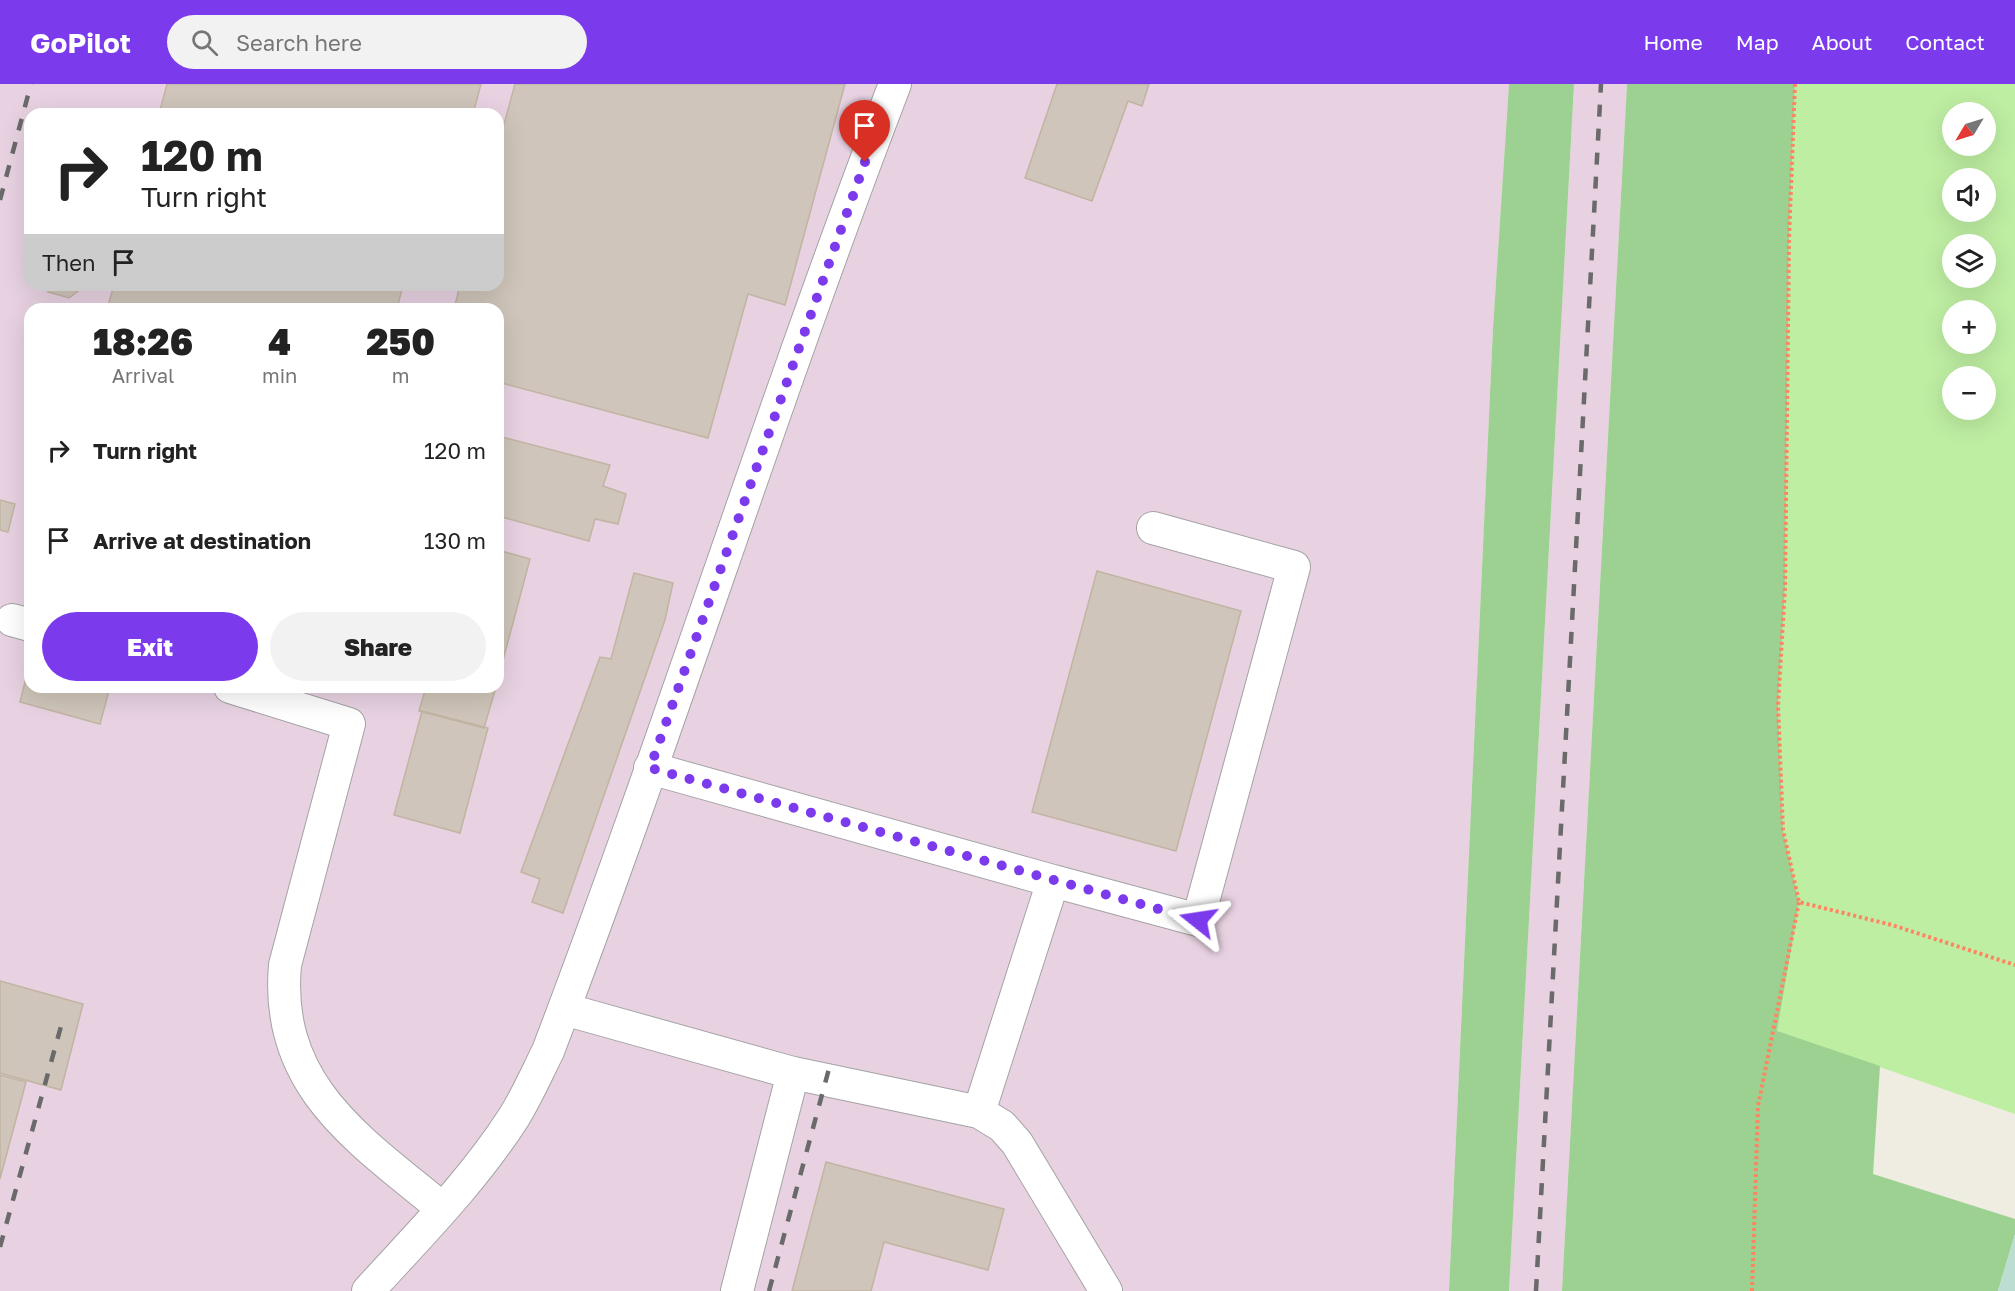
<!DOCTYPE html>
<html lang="en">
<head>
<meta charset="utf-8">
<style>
  body { margin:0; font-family:"Golos Text",sans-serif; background:#f2f2f2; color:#222; height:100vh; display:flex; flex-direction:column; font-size:22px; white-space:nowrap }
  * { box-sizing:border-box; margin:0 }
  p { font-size:20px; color:#767676 }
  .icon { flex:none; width:33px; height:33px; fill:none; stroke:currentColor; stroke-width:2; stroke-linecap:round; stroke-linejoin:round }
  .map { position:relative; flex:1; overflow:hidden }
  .details { position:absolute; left:24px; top:219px; width:480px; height:390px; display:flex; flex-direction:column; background:#fff; border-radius:18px; box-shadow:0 6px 24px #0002 }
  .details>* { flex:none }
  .hud { position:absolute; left:24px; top:24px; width:480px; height:183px; border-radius:18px; box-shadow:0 6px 24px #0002; background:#fff; color:#222; overflow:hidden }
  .needle { width:39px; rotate:232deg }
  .fabs { position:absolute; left:1942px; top:18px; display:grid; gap:12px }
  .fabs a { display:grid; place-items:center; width:54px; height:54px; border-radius:50%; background:#fff; box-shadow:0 6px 24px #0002; font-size:30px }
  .pin { position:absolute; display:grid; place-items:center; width:51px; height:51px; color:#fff; margin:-62px -26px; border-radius:50% 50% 50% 0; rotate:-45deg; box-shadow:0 0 6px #0007 }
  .pin .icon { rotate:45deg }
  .me { position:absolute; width:66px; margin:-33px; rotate:285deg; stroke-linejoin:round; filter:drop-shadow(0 0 4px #0008) }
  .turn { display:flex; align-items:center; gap:21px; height:126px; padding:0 18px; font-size:27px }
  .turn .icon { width:78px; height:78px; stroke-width:2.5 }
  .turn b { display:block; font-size:42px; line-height:51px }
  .then { display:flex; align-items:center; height:57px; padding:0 18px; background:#0003; gap:12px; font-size:22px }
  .eta { display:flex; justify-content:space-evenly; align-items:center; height:102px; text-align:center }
  .eta b { font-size:36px; font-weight:800; line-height:42px }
  .cta { display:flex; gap:12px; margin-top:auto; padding:12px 18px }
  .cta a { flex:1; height:69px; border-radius:36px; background:#7c3aed; color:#fff; font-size:24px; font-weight:800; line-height:69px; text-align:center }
  .cta a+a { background:#f2f2f2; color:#222 }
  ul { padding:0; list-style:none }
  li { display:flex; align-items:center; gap:18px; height:90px; padding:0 18px }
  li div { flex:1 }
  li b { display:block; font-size:22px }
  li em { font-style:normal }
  header { display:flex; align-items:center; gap:36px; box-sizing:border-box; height:84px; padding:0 30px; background:#7c3aed; color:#fff }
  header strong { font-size:28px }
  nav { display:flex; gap:33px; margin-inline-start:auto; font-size:21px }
  .search { width:420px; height:54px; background:#f2f2f2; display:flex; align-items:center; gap:15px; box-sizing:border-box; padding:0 21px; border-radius:33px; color:#767676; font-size:22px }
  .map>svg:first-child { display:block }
  .industrial { fill:#e8d2e2; fill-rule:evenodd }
  .grass { fill:#beeea2; fill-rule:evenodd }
  .forest { fill:#9dd192 }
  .wetland { fill:#bcded2 }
  .building { fill:#cfc5ba; stroke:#c1b4a2; stroke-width:1.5 }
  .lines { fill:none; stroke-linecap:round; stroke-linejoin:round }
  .minor-casing { stroke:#a3a3a3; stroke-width:34 }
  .path { stroke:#ff8461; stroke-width:4; stroke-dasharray:3 3; stroke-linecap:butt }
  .minor { stroke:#fff; stroke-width:32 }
  .rail { stroke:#6a6a6a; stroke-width:4.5; stroke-dasharray:12 12; stroke-linecap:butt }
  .route { stroke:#7c3aed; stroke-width:10; stroke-dasharray:0 18 }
</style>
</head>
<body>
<header>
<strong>GoPilot</strong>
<div class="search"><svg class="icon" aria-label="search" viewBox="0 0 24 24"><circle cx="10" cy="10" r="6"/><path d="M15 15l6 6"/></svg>Search here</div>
<nav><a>Home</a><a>Map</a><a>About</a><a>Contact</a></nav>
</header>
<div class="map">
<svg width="2015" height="1207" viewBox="0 0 2015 1207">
  <rect width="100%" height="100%" fill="#efece1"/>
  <path class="industrial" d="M 0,0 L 1509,0 L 1493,244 L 1449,1207 L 0,1207 ZM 30,30 L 498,30 L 498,201 L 30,201 ZM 30,225 L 498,225 L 498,603 L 30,603 Z
    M 1574,0 L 1627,0 L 1562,1207 L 1509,1207 Z"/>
  <path class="grass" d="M 1795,0 L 2015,0 L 2015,1030 L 1776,947 L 1799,818 L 1783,746 L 1778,622 L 1785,503 L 1789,154 ZM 1953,28 L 1986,28 L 1986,62 L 1953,62 ZM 1953,94 L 1986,94 L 1986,128 L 1953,128 ZM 1953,160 L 1986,160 L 1986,194 L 1953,194 ZM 1953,226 L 1986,226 L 1986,260 L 1953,260 ZM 1953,292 L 1986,292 L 1986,326 L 1953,326 Z"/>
  <path class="forest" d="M 1509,0 L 1574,0 L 1509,1207 L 1449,1207 L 1493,244 Z
    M 1627,0 L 1795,0 L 1789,154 L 1785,503 L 1778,622 L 1783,746 L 1799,818 L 1777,947 L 1880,982 L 1873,1090 L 2015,1135 L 2015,1150 L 1998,1207 L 1562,1207 Z"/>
  <path class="wetland" d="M 2015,1150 L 2015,1207 L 1998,1207 Z"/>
  <path class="building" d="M 167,0 L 481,0 L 473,30 L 159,30 Z
    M 515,0 L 845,0 L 785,221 L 748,210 L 708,354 L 498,298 L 498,225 L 454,225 L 460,201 L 498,201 L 498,62 Z
    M 1057,0 L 1149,0 L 1142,22 L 1128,17 L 1092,117 L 1025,94 Z
    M 45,201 L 86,201 L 69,214 L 48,208 Z
    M 114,201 L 403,201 L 397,225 L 107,225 Z
    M 498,352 L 610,381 L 603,402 L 626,410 L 618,440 L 595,435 L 589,457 L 498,432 Z
    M 0,416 L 15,420 L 8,448 L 0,446 Z
    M 498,466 L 530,475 L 498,595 Z
    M 1097,487 L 1241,527 L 1176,767 L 1032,728 Z
    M 634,489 L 673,499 L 665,536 L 563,829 L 532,818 L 540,795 L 521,788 L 600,573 L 611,575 Z
    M 30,578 L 30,603 L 110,603 L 100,640 L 20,618 Z
    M 426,603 L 496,603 L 484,644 L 419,627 Z
    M 422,627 L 488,644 L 460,749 L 394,731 Z
    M 0,897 L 83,920 L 61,1006 L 0,989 Z
    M 0,991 L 26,998 L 0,1095 Z
    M 826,1078 L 1004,1125 L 988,1186 L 884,1158 L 871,1207 L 792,1207 Z"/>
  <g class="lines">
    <defs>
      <path id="minor" d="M 12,536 L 30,541
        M 230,603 L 349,640 L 285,881 C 274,1003 360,1056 443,1125
        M 650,684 L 1053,797 L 979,1028 L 1002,1042 L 1017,1059 L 1106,1207
        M 1053,797 L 1198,836 L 1294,483 L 1153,444
        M 564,925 L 793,989 L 979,1028
        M 368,1207 C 419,1151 473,1097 514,1033 C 527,1012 537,989 548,967 C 670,647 772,320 895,0
        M 737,1207 L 793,989"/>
    </defs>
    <use href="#minor" class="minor-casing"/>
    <path class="path" d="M 1795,0 L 1789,154 L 1785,503 L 1778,622 L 1783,746 L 1799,818 L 1892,841 L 2015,881
      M 1752,1207 L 1758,1022 L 1799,818"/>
    <use href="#minor" class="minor"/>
    <path class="rail" d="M 0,116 L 31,0
      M 0,1163 L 63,935
      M 769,1207 L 830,981
      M 1536,1207 L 1601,0"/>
  </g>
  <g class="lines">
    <path class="route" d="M 865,78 L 650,684 L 1198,836"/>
  </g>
</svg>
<div class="fabs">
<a><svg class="needle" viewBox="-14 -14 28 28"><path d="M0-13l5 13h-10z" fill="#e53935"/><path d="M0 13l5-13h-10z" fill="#767676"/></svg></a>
<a><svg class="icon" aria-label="sound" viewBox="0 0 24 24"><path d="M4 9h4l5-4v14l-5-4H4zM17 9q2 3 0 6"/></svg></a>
<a><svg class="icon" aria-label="layers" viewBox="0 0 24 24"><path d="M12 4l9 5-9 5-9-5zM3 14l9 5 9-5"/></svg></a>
<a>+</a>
<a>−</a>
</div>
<div class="pin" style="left:865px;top:78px;background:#d93025"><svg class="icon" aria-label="arrive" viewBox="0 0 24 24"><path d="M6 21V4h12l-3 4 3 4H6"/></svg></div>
<svg class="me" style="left:1198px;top:836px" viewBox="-20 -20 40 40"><path d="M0-17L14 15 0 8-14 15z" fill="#7c3aed" stroke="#fff" stroke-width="4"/></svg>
<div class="hud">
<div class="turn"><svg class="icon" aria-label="right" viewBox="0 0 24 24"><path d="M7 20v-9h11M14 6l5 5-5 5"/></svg><div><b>120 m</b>Turn right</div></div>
<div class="then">Then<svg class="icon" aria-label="arrive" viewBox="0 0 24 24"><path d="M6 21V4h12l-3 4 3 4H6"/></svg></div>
</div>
<section class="details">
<div class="eta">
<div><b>18:26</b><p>Arrival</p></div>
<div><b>4</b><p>min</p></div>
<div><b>250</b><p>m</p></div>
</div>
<ul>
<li><svg class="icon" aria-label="right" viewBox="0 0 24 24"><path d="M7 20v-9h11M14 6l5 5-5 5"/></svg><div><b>Turn right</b></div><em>120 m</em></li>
<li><svg class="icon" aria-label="arrive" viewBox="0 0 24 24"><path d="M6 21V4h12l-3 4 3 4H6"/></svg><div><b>Arrive at destination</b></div><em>130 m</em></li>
</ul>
<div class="cta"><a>Exit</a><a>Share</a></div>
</section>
</div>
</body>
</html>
